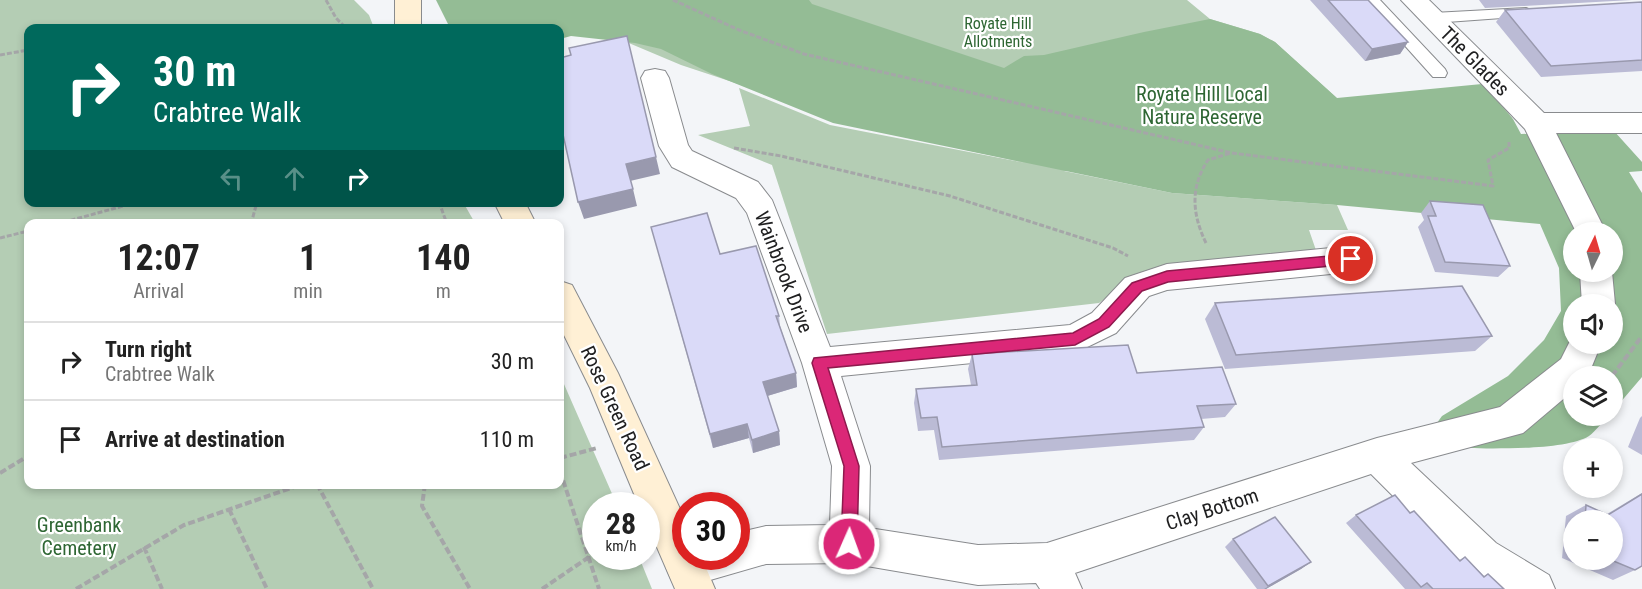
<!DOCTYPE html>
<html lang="en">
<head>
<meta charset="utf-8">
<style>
  body { margin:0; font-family:"Roboto Condensed",sans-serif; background:#f2f2f2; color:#222; height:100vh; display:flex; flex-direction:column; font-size:22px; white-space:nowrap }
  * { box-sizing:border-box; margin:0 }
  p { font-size:20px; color:#767676 }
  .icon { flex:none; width:33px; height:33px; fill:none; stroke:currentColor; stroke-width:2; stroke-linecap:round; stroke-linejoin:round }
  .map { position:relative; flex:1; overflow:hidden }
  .sheet { position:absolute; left:24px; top:219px; width:540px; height:270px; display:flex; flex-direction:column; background:#fff; border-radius:12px; box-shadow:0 3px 9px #0003 }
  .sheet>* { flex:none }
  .hud { position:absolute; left:24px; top:24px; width:540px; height:183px; border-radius:12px; box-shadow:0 3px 9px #0003; background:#00695c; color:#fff; overflow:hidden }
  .needle { width:39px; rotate:5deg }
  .buttons { position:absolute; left:1563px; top:222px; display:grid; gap:12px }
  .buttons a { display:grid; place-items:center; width:60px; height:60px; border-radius:50%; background:#fff; box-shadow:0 3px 9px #0003; font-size:30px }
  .speed { position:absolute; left:582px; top:492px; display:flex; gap:12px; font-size:30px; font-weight:700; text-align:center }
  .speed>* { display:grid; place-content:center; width:78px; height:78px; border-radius:50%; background:#fff; box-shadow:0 3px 9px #0003; line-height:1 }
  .speed small { font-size:15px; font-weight:400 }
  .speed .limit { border:9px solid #d22; background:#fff; color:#111 }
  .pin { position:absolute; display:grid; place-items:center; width:51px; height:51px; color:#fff; margin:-26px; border:3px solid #fff; border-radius:50%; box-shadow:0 2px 6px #0007 }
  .me { position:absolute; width:66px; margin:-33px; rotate:2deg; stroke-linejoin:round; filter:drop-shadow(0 0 4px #0008) }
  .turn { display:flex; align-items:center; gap:21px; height:126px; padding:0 30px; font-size:27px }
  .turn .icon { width:78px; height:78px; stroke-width:2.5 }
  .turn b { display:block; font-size:42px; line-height:51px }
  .lanes { display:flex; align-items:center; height:57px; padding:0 30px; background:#0003; justify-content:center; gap:30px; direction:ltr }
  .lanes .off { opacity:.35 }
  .eta { display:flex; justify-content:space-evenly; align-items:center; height:102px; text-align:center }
  .eta b { font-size:36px; font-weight:700; line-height:42px }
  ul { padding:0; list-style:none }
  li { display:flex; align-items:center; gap:18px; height:78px; padding:0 30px; border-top:2px solid #e0e0e0 }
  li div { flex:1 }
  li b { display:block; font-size:22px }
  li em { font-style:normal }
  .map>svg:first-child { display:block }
  .green { fill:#b4cdb4 }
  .forest { fill:#94bc95; fill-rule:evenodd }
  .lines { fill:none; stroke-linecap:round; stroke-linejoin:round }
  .lane-casing { stroke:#898b8e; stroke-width:2 }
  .street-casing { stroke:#898b8e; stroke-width:2 }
  .secondary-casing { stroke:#898b8e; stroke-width:2 }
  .path-far1 { stroke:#a5a6a8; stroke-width:3; stroke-dasharray:5 2; stroke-linecap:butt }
  .path { stroke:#a5a6a8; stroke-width:4; stroke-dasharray:7 3; stroke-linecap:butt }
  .lane { fill:#fff; fill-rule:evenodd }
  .street { fill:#fff; fill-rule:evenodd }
  .secondary { fill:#fff0d5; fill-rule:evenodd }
  .wall { fill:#bbbbd5; fill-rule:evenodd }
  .shaded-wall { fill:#9999ae }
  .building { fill:#dadaf8; stroke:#9999ae; stroke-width:1.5 }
  .route { fill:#db2777; stroke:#8e194d; stroke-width:1.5 }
  .labels { text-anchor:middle; stroke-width:4.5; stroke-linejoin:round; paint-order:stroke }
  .far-park-label { font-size:16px; fill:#2e6633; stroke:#fff }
  .street-label { font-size:20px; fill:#202021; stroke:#fff }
  .park-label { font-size:20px; fill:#2e6633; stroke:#fff }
</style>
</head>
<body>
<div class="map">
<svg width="1642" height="589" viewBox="0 0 1642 589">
  <rect width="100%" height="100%" fill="#f3f5f8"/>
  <path class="green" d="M 0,0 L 354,0 L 369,15 L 374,28 L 28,28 L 28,202 L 463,202 L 475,223 L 28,224 L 28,484 L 560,484 L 560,375 L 617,505 L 596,506 L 596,556 L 639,557 L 652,589 L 0,589 Z
    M 508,0 L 1187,0 L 1210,19 L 1260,34 L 1275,42 L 1340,101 L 1491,98 L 1501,103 L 1512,118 L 1064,171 L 1172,193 L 1337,205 L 1348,230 L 1309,230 L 1318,256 L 1273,262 L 1178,262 L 1135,276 L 1099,303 L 827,334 L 772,165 L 698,135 L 750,126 L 739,88 L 830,125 L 1026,163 L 861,127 L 820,111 L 681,65 L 624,41 Z"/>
  <path class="forest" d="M 436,0 L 809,0 L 812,4 L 1004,68 L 1024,56 L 1044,55 L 1144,32 L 1210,19 L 1260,34 L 1275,42 L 1337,98 L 1482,84 L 1513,119 L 1521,134 L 1614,131 L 1642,162 L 1642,171 L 1629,172 L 1642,193 L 1642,377 L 1613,411 L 1612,376 L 1574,376 L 1574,416 L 1608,416 C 1602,422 1596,431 1589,436 C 1563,452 1480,448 1448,448 L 1434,427 L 1442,416 L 1508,376 L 1544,340 L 1561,311 L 1559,268 L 1540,224 L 1337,205 L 1172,193 L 833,123 L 712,74 L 661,49 L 635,43 L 571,36 L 560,39 L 560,28 L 450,28 ZM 1574,232 L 1612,232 L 1612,272 L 1574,272 ZM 1574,304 L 1612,304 L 1612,344 L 1574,344 Z"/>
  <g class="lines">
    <defs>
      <path id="lane" d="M 1364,0 L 1380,0 L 1445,69 L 1447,73 L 1445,77 L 1433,77 Z
        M 1526,8 L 1531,10 L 1534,13 L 1531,16 L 1433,23 L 1425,18 L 1433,13 Z"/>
      <path id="street" d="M 1401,0 L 1429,0 L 1544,113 L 1642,113 L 1642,133 L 1556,133 L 1606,232 L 1576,232 L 1525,129 Z
        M 655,69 L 665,71 L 669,78 L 688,145 L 692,151 L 758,182 L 772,200 L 830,347 L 1070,325 L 1092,313 L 1125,278 L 1167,264 L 1351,246 L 1362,250 L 1367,259 L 1362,268 L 1351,272 L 1167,290 L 1149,296 L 1116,333 L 1075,353 L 841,376 L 870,466 L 869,528 L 978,545 L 1047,543 L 1377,438 L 1500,407 L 1561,359 L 1574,333 L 1574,344 L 1601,344 L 1588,376 L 1574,376 L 1574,390 L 1523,433 L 1411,463 L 1496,543 L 1549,575 L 1555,589 L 1497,589 L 1468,571 L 1371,474 L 1075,573 L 1082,589 L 1040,589 L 1036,583 L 978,585 L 849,563 L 766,564 L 686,587 L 672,581 L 666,567 L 672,553 L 686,547 L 686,556 L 736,556 L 736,533 L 766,526 L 830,525 L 832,466 L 802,363 L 747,213 L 736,198 L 672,167 L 659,146 L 641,78 L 645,71 Z
        M 1580,272 L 1612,272 L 1615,304 L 1612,308 L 1612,304 L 1582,304 Z"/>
      <path id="secondary" d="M 395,0 L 421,0 L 421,28 L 395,28 Z
        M 494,202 L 525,202 L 536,224 L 505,224 Z
        M 560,281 L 572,285 L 618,373 L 686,522 L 686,556 L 701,556 L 715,589 L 675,589 L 646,522 L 646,506 L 639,506 L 590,388 L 560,327 Z"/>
    </defs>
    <use href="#lane" class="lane-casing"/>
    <use href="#street" class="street-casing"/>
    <use href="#secondary" class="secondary-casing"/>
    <path class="path-far1" d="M 326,0 L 336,18 L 346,28
      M 673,0 L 739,30 L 804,54 L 1232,153 L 1493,186 L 1488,160 L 1509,148 L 1509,142
      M 0,55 L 28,50
      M 734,148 L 781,156 L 950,196 L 1113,248 L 1128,256
      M 439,202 L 447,224
      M 57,224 L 138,202
      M 251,224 L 257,202
      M 0,238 L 28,231
      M 1206,243 C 1192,214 1190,187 1208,160 L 1231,153"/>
    <path class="path" d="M 1612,376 L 1642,336
      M 560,458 L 597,448
      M 560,471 L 599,589
      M 0,473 L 28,456
      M 317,484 L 373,589
      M 425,484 L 422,506 L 470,589
      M 229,509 L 267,589
      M 144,547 L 162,589
      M 76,589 L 184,525 L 303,484
      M 542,589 L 589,557"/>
    <use href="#lane" class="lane"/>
    <use href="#street" class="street"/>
    <use href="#secondary" class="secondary"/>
  </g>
  <path class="wall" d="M 1310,0 L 1368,0 L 1408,42 L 1400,54 L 1365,61 Z
    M 1479,0 L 1632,0 L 1485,8 Z
    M 1642,2 L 1642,71 L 1541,77 L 1496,22 L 1505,10 Z
    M 1430,201 L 1510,266 L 1498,277 L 1435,272 L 1418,227 L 1424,220 L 1421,213 Z
    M 651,227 L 720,254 L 779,316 L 780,326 L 796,373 L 797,387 L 767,396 L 779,431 L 780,445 L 753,453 L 749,438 L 713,448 Z
    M 1215,303 L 1492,336 L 1475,351 L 1225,369 L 1205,319 Z
    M 972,354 L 1137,373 L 1236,404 L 1225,417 L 1201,419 L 1204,427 L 1194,440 L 939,460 L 934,430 L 918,431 L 914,403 L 916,389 L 971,385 L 968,369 Z
    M 1642,416 L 1642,455 L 1628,447 L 1640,418 Z
    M 1642,493 L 1642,566 L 1635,570 L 1613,580 L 1562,558 L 1566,516 L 1586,505 L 1607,514 ZM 1574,520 L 1612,520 L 1612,560 L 1574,560 Z
    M 1410,513 L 1459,560 L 1465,557 L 1484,576 L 1488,574 L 1504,589 L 1405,589 L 1346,523 L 1356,515 Z
    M 1233,539 L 1311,562 L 1301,569 L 1266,589 L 1257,589 L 1225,547 Z"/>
  <path class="shaded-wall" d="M 1408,42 L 1400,54 L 1365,61 L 1372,49 Z
    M 656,157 L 660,174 L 630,181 L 626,164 Z
    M 633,189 L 637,206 L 584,219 L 578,202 Z
    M 796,373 L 797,387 L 764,397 L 763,382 Z
    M 747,424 L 749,438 L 713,448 L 710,434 Z
    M 779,431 L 780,445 L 753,453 L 752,440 Z
    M 1311,562 L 1301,569 L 1266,589 L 1264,589 Z"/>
  <path class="building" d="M 1328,0 L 1368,0 L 1408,42 L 1372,49 Z
    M 1642,2 L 1642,60 L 1551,66 L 1505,10 Z
    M 627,36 L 656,157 L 626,164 L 633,189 L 578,202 L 560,121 L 560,58 L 571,55 L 569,48 Z
    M 1430,201 L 1483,205 L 1510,266 L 1445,262 L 1428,216 L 1436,216 Z
    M 707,213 L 720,254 L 756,246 L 779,316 L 776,316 L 796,373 L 763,382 L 779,431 L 752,440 L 747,424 L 710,434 L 651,227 Z
    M 1462,286 L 1492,336 L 1236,355 L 1215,303 Z
    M 1128,345 L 1137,373 L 1222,367 L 1236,404 L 1197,406 L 1204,427 L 942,447 L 937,417 L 921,418 L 916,389 L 977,385 L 972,354 Z
    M 1642,494 L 1642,566 L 1635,570 L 1611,560 L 1612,560 L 1612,520 L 1585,520 L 1586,505 L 1608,515 Z
    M 1395,495 L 1410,513 L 1414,511 L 1460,561 L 1465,557 L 1484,577 L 1488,574 L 1504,589 L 1433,589 L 1427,583 L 1421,587 L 1356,515 Z
    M 1275,517 L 1311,562 L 1268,586 L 1233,539 Z"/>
  <path class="route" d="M 1351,254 L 1358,259 L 1351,264 L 1168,282 L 1142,291 L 1109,327 L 1075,345 L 828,368 L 859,466 L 857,544 L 854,550 L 849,552 L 843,550 L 841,544 L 844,466 L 812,363 L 814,358 L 1073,333 L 1099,319 L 1132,283 L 1167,271 Z"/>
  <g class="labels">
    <g class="far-park-label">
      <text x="998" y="29">Royate Hill<tspan x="998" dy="18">Allotments</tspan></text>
    </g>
    <g class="street-label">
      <text transform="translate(1475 61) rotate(45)" y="7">The Glades</text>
      <text transform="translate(784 272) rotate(69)" y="7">Wainbrook Drive</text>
      <text transform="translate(615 408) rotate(65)" y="7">Rose Green Road</text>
      <text transform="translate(1212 509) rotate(-18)" y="7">Clay Bottom</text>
    </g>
    <g class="park-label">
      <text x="1202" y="101">Royate Hill Local<tspan x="1202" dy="23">Nature Reserve</tspan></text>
      <text x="79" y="532">Greenbank<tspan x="79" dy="23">Cemetery</tspan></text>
    </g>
  </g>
</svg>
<div class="buttons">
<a><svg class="needle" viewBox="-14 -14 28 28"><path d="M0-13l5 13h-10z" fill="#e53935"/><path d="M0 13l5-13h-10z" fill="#767676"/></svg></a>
<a><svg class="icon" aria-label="sound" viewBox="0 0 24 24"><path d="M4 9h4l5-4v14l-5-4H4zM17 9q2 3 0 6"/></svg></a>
<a><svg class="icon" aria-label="layers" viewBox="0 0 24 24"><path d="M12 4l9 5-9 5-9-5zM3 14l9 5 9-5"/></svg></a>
<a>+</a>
<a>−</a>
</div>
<div class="speed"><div>28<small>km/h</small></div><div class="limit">30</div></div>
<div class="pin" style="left:1351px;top:259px;background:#d93025"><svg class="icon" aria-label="arrive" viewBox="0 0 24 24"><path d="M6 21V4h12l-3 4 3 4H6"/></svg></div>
<svg class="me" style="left:849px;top:544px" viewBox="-20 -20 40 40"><circle r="17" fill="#db2777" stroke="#fff" stroke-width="3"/><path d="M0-11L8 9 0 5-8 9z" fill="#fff"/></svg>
<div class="hud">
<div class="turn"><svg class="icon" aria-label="right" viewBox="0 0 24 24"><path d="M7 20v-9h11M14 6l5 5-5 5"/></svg><div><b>30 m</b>Crabtree Walk</div></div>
<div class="lanes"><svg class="icon off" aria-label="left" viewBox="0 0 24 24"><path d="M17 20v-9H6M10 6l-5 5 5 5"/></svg><svg class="icon off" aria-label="ahead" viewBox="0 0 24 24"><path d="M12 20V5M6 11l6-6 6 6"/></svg><svg class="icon" aria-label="right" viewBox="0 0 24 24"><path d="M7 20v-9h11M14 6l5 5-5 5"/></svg></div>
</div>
<section class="sheet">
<div class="eta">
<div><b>12:07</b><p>Arrival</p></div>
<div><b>1</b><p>min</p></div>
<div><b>140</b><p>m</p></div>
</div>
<ul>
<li><svg class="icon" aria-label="right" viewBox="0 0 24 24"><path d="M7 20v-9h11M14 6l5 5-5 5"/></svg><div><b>Turn right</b><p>Crabtree Walk</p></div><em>30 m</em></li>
<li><svg class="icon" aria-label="arrive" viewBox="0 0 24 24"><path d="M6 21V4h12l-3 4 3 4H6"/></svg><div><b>Arrive at destination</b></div><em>110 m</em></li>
</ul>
</section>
</div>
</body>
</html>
